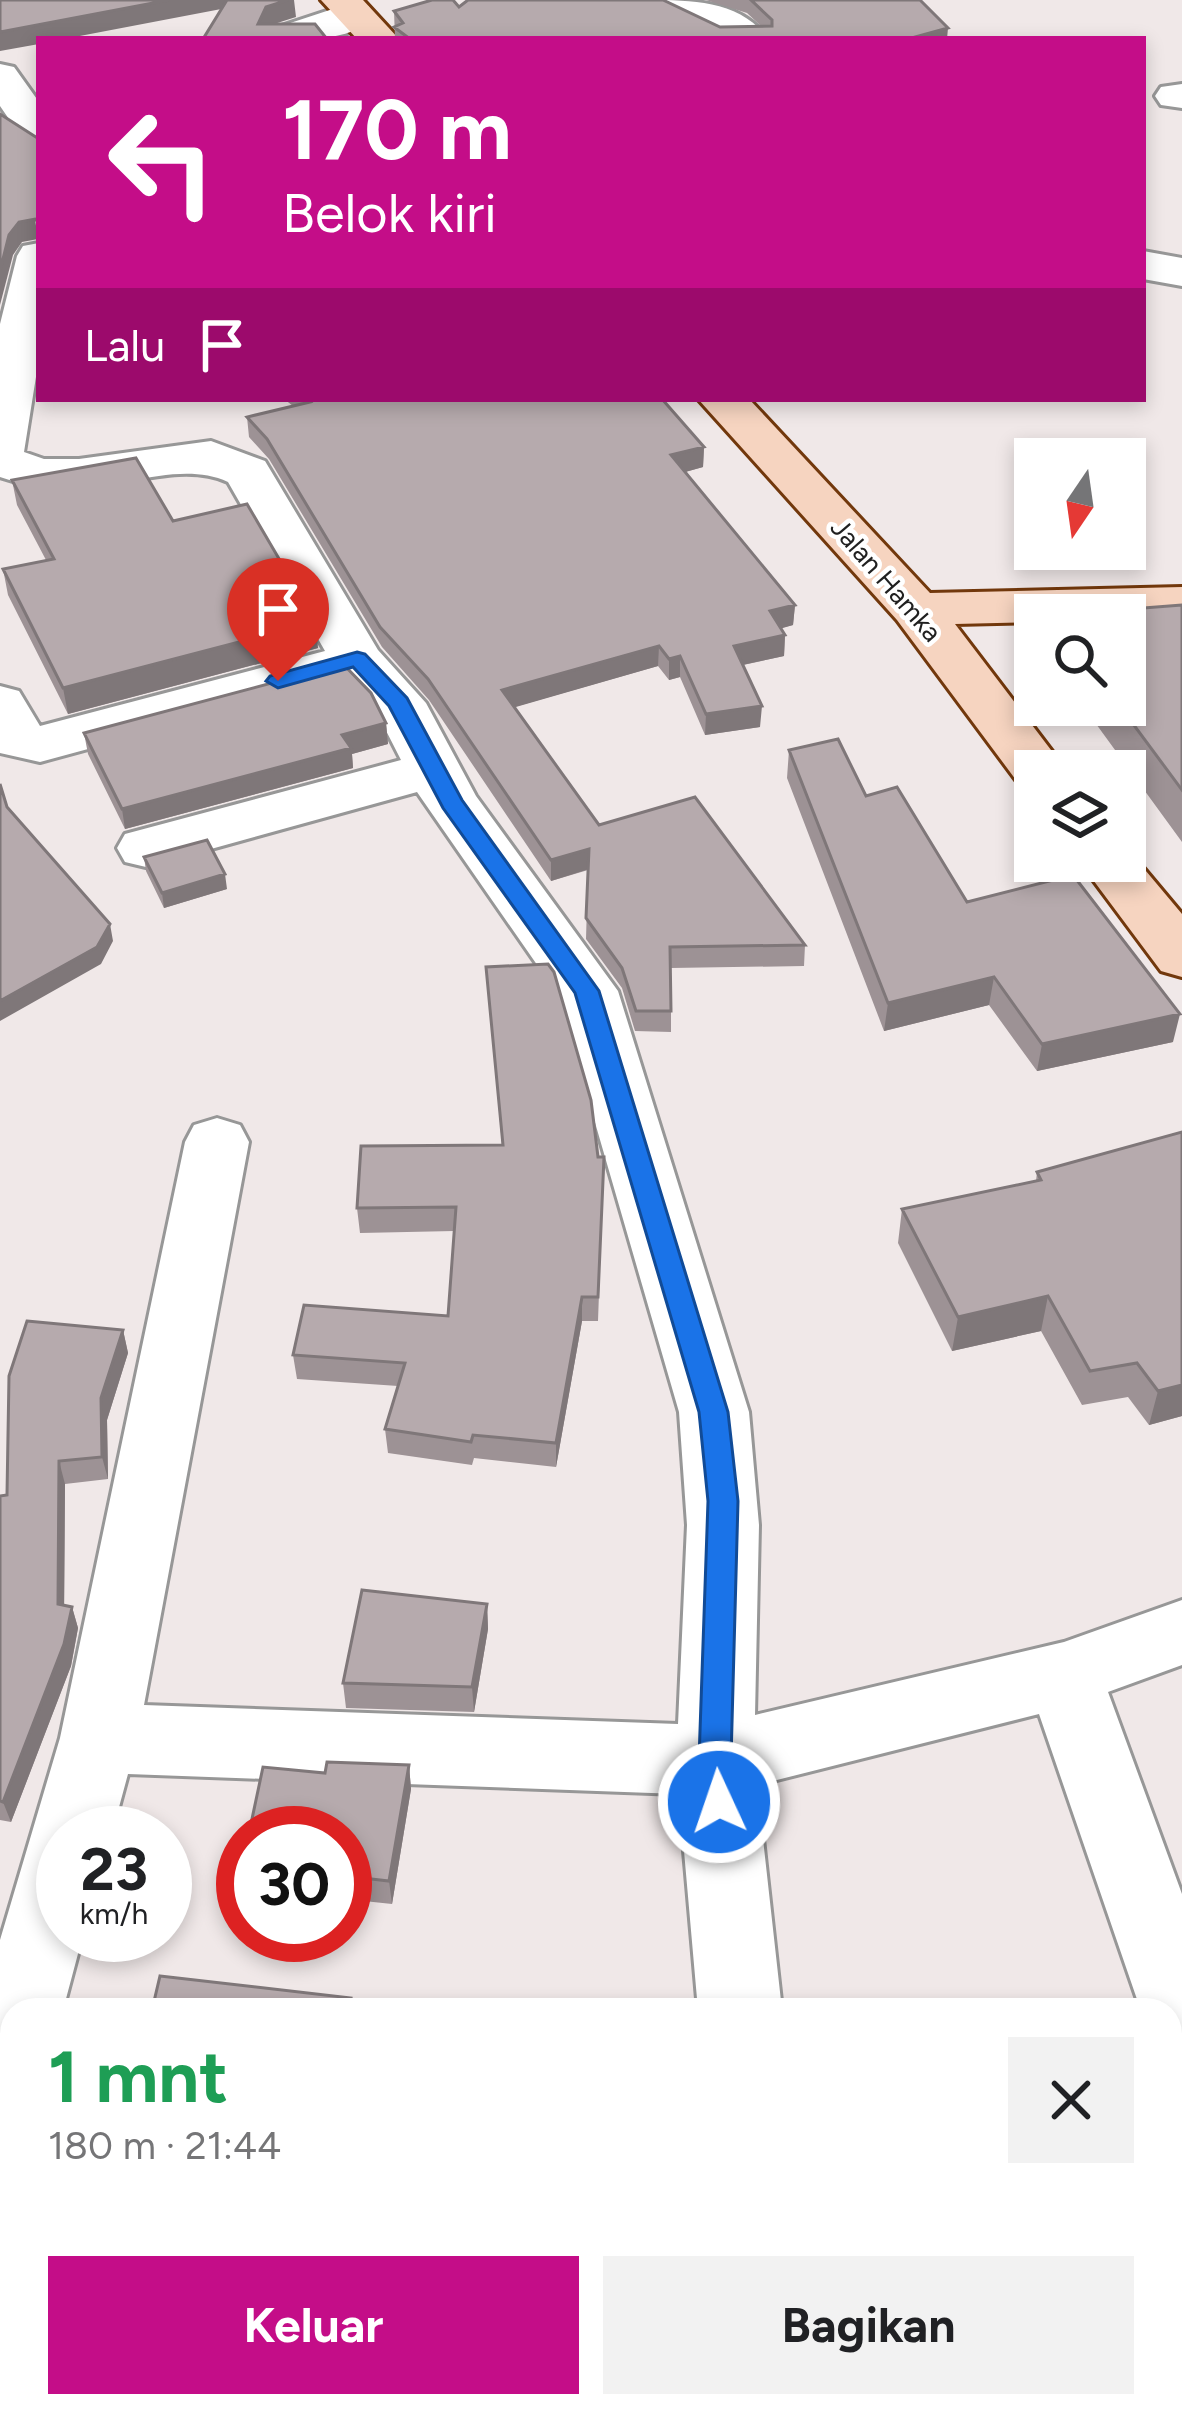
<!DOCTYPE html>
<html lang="id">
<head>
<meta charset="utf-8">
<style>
  body { margin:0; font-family:Figtree,sans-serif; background:#f2f2f2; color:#202124; height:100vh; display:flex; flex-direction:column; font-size:45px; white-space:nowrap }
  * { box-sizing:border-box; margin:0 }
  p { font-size:39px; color:#757577 }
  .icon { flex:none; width:66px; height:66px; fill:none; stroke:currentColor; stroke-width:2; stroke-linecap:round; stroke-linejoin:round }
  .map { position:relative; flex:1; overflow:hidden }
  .details { position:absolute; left:0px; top:1998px; width:1182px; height:420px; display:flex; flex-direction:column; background:#fff; border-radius:36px 36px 0 0; box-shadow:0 6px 18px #0003 }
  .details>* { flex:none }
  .top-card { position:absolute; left:36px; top:36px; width:1110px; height:366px; border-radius:0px; box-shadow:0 6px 18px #0003; background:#c40d88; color:#fff; overflow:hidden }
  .needle { width:78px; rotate:193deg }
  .tools { position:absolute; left:1014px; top:438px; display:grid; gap:24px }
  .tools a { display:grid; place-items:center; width:132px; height:132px; border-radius:0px; background:#fff; box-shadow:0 6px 18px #0003; font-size:60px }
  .speed { position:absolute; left:36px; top:1806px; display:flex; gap:24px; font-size:60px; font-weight:700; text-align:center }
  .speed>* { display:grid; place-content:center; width:156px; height:156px; border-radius:50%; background:#fff; box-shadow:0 6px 18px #0003; line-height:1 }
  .speed small { font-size:30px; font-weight:400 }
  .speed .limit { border:18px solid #d22; background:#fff; color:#111 }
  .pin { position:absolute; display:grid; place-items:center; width:102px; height:102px; color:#fff; margin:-123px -51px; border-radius:50% 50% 50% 0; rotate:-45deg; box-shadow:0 0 12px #0007 }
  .pin .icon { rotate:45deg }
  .me { position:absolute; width:132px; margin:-66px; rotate:357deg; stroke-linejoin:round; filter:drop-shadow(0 0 9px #0008) }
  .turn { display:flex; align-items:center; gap:42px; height:252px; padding:0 48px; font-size:54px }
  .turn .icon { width:156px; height:156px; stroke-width:2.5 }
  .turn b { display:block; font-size:84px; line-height:102px }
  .then { display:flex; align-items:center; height:114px; padding:0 48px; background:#0003; gap:24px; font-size:45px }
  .round { display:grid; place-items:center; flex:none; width:126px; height:126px; border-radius:0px; background:#f2f2f2 }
  .headline { display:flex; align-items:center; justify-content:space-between; height:204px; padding:0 48px }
  h1 { font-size:72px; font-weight:700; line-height:90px; color:#1e9e55 }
  .cta { display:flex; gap:24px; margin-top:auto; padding:24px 48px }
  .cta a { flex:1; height:138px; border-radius:0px; background:#c40d88; color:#fff; font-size:48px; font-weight:700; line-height:138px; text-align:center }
  .cta a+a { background:#f2f2f2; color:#202124 }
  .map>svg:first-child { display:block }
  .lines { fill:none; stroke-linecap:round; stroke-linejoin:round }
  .street-casing { stroke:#979797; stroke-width:6 }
  .secondary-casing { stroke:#72380c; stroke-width:6 }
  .street { fill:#fff; fill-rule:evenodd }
  .secondary { fill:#f6d4c0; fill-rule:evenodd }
  .wall { fill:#9d9295 }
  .shaded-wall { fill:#7f7779 }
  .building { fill:#b6aaad; stroke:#7f7779; stroke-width:3 }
  .route { fill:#1a73e8; stroke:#114b97; stroke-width:3 }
  .labels { text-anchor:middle; stroke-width:9; stroke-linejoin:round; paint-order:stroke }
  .far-street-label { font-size:27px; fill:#202020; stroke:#fff }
</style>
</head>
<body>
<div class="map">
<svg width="1182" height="2418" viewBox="0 0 1182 2418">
  <rect width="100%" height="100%" fill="#f0e8e8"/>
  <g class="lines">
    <defs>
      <path id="street" d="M 650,0 C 692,0 742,1 768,39 L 721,39 L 656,8 Z
        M 354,2 L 368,6 L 374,14 C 353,45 296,39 263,39 L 269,30 Z
        M 0,64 L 14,67 L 39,102 L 39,145 L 24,141 L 0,106 Z
        M 1182,84 L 1182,108 L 1161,105 L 1155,96 L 1161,87 Z
        M 39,243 L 39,358 L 24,452 L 44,459 L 79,459 L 211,441 L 265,461 L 378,650 L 426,703 L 476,796 L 618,991 L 749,1412 L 759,1525 L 755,1715 L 1064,1642 L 1182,1600 L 1182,1665 L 1108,1692 L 1182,1894 L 1182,2048 L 1170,2043 L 1170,2010 L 1140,2008 L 1039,1714 L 757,1785 L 782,2010 L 698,2010 L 679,1794 L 128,1774 L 112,1833 L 63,1833 L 63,1935 L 83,1935 L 63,2010 L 12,2010 L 12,2121 L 0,2126 L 0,1940 L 60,1738 L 185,1142 L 194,1125 L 217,1118 L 240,1125 L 249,1142 L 144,1705 L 678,1724 L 687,1525 L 679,1412 L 558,995 L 417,792 L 146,867 L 125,862 L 117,848 L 125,834 L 401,760 L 376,711 L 346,679 L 40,762 L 0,753 L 0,686 L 19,691 L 40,726 L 325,651 L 228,482 C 182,461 125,487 76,489 C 49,490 26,486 0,477 L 0,324 L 17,256 L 23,246 Z
        M 1143,251 L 1182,258 L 1182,286 L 1143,279 Z
        M 732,2406 L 824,2406 L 825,2418 L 733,2418 Z"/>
      <path id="secondary" d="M 321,0 L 363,0 L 399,39 L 357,39 Z
        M 698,399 L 749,399 L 930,593 L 1182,587 L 1182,619 L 1035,615 L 1035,622 L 955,624 L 1067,771 L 1035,771 L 1035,788 L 1019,784 L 897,620 Z
        M 1125,846 L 1182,914 L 1182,977 L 1161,971 L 1079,861 L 1125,861 Z"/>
    </defs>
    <use href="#street" class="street-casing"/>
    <use href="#secondary" class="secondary-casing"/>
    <use href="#street" class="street"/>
    <use href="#secondary" class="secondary"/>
  </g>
  <path class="wall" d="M 706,0 L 920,0 L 947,39 L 395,39 L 394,11 L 459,7 L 720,27 L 761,26 L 747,13 Z
    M 284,399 L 662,399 L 704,447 L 703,467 L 685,472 L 795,605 L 793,625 L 781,628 L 785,635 L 784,656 L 743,665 L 760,727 L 705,735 L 680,677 L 669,680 L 658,666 L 514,707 L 599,825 L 805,945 L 804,966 L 671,968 L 671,1032 L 635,1031 L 622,988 L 586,939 L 588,870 L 551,881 L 429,700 L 382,647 L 269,459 L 249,437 L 247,417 L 293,406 Z
    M 12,480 L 173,521 L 318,648 L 68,714 L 8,595 L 3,569 L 46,560 L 17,505 Z
    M 1182,605 L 1182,842 L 1083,706 L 1064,708 L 1062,705 L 1125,705 Z
    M 1035,625 L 1035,663 L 1030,656 Z
    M 386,723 L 388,744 L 352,754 L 353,768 L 125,829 L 88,754 L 84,733 Z
    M 789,750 L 866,796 L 967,902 L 1173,1042 L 1037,1071 L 989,1005 L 884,1031 L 787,778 Z
    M 144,857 L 227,889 L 164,908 L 146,871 Z
    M 486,967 L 598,1157 L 604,1157 L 598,1321 L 582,1321 L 556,1467 L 474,1458 L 472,1465 L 388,1453 L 385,1429 L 398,1386 L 297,1379 L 293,1355 L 448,1316 L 454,1231 L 360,1233 L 357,1208 L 502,1145 Z
    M 1037,1172 L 1182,1416 L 1149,1425 L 1128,1397 L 1082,1405 L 1041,1331 L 952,1351 L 898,1243 L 902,1209 L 1036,1181 Z
    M 123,1330 L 128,1353 L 107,1420 L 108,1479 L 65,1484 L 64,1605 L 72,1607 L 78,1628 L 71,1666 L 11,1822 L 0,1820 L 0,1496 L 7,1495 Z
    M 487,1604 L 488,1629 L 474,1712 L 346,1708 L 343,1683 Z
    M 409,1765 L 411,1789 L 392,1904 L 345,1899 L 345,1833 L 325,1773 Z"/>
  <path class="shaded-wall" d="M 169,0 L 236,0 L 237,6 L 64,39 L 39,39 L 39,44 L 0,51 L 0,32 Z
    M 288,0 L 294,0 L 296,17 L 268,26 L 258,24 L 266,7 Z
    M 948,28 L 947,39 L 908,39 Z
    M 35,219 L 38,239 L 22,242 L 13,255 L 0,305 L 0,271 L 9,235 L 19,222 Z
    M 704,447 L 703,467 L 671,476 L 671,455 Z
    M 795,605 L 793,625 L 769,632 L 770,611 Z
    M 316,622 L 318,648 L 68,714 L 63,688 Z
    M 785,635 L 784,656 L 733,667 L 734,646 Z
    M 659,646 L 658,666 L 502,711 L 502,690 Z
    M 680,656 L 680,677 L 669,680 L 669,659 Z
    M 762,706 L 760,727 L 705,735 L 706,714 Z
    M 386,723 L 388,744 L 352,754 L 353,768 L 125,829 L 122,809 L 342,735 Z
    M 589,849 L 589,869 L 551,881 L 551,860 Z
    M 225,874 L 227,889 L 164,908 L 162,893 Z
    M 110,924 L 113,941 L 101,964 L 0,1021 L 0,1001 Z
    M 994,977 L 989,1005 L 884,1031 L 888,1003 Z
    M 1180,1014 L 1173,1042 L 1037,1071 L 1042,1044 Z
    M 1048,1296 L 1041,1331 L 952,1351 L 958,1317 Z
    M 582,1297 L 582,1321 L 556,1467 L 556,1443 Z
    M 123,1330 L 128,1353 L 107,1420 L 108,1479 L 102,1457 L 101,1398 Z
    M 1182,1385 L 1182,1416 L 1149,1425 L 1158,1391 Z
    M 59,1461 L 65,1484 L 64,1625 L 58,1604 Z
    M 487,1604 L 488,1629 L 474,1712 L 472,1687 Z
    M 72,1607 L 78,1628 L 71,1666 L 11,1822 L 3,1802 Z
    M 409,1765 L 411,1789 L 392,1904 L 389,1881 Z
    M 317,2406 L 325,2406 L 323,2418 L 315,2418 Z"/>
  <path class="building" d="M 0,0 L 169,0 L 0,32 Z
    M 227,0 L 288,0 L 266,7 L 258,24 L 315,24 L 327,39 L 203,39 Z
    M 432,0 L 453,0 L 459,7 L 468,0 L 663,0 L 720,27 L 772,26 L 772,20 L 751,0 L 920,0 L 948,28 L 908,39 L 410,39 L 394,27 L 403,23 L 394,11 Z
    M 0,114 L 39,139 L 39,223 L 35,219 L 19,222 L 9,235 L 0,271 Z
    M 306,399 L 662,399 L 704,447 L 671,455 L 795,605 L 770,611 L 785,635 L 734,646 L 762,706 L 706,714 L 680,656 L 669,659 L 659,646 L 502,690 L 599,825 L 695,797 L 805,945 L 670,947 L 671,1011 L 636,1011 L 622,968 L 586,918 L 589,849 L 551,860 L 428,679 L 380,627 L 267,439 L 247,417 L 310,402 Z
    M 136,458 L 173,521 L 247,504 L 316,622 L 63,688 L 3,569 L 54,559 L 12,480 Z
    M 1182,605 L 1182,790 L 1119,705 L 1125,705 L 1125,615 L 1053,615 Z
    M 343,664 L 371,693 L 386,723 L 342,735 L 351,748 L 122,809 L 84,733 Z
    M 838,739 L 866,796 L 897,787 L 967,902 L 1073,875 L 1180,1014 L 1042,1044 L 994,977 L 888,1003 L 789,750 Z
    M 0,784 L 7,807 L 110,924 L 97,947 L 0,1001 Z
    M 207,840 L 225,874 L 162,893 L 144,857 Z
    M 548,964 L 554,972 L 591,1100 L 598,1157 L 604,1157 L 598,1297 L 582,1297 L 556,1443 L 473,1435 L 471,1442 L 385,1429 L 405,1363 L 293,1355 L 304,1305 L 448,1316 L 456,1207 L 357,1208 L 361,1146 L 503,1145 L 486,967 Z
    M 1182,1132 L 1182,1385 L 1158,1391 L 1137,1363 L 1090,1371 L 1048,1296 L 958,1317 L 902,1209 L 1041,1180 L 1037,1172 Z
    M 27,1321 L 123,1330 L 101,1398 L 102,1457 L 59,1461 L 58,1604 L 72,1607 L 64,1644 L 3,1802 L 0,1801 L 0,1496 L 7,1495 L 9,1376 Z
    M 362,1590 L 487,1604 L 472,1687 L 343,1683 Z
    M 327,1762 L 409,1765 L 389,1881 L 345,1876 L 345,1833 L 249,1833 L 263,1767 L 325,1773 Z
    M 160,1976 L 351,1998 L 349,2010 L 152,2010 Z
    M 105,2406 L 317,2406 L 315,2418 L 113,2418 L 102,2416 Z"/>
  <path class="route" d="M 357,652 L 365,654 L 407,698 L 462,800 L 599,991 L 728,1412 L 738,1501 L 731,1760 L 736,1802 L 731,1812 L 719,1817 L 708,1812 L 699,1760 L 708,1501 L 699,1412 L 575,993 L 443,808 L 389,706 L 353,667 L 278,688 L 266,681 L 270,676 Z"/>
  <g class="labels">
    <g class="far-street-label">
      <text transform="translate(886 580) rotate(49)" y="9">Jalan Hamka</text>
    </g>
  </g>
</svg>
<div class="tools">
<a><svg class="needle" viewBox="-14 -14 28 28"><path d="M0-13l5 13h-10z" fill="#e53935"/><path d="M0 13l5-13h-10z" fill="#757577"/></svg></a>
<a><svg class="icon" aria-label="search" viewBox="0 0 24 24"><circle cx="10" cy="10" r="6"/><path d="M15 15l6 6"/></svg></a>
<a><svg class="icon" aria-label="layers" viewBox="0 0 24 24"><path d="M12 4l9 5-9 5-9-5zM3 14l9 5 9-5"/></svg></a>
</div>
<div class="speed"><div>23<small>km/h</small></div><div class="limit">30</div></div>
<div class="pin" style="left:278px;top:681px;background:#d93025"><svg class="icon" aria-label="arrive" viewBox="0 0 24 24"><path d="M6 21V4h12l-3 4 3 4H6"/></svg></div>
<svg class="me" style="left:719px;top:1802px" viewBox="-20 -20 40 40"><circle r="17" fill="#1a73e8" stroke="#fff" stroke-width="3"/><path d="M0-11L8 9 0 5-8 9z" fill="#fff"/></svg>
<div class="top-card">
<div class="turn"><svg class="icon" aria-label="left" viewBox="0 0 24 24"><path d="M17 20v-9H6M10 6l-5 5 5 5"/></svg><div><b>170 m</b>Belok kiri</div></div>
<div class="then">Lalu<svg class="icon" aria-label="arrive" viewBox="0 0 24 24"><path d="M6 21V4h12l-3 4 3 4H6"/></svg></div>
</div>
<section class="details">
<div class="headline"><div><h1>1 mnt</h1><p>180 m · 21:44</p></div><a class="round"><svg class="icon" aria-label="close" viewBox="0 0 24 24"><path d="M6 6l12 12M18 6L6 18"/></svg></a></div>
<div class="cta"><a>Keluar</a><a>Bagikan</a></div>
</section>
</div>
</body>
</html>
